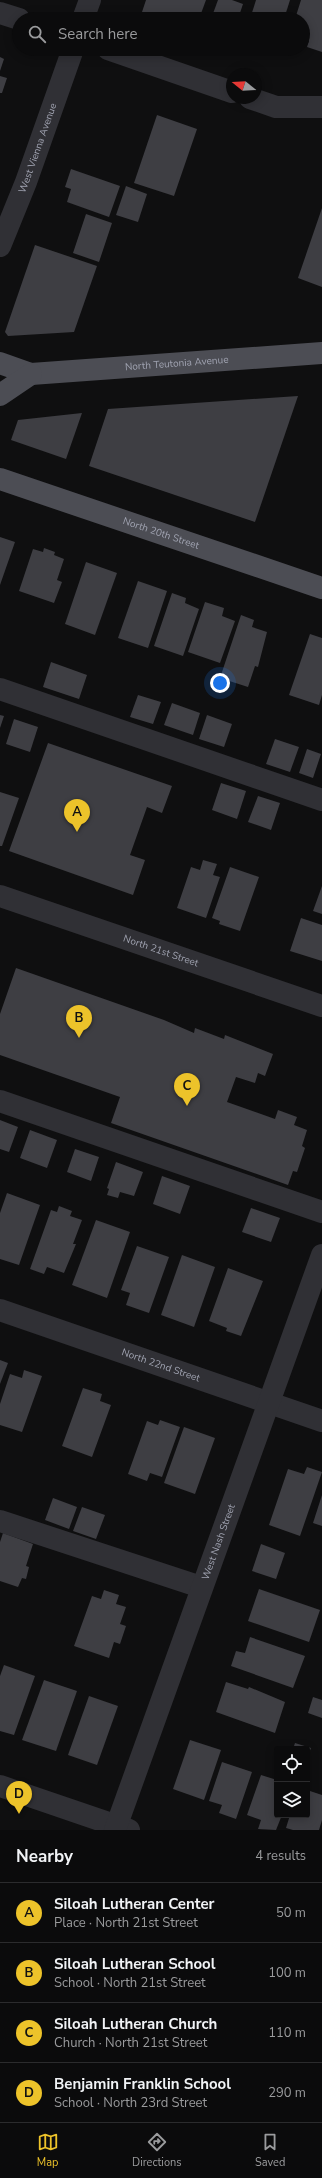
<!DOCTYPE html>
<meta charset="utf-8">
<style>
:root{--surface:#0b0b0c;--page:#141415;--text:#f1f3f6;--muted:#9a9b9d;--line:#2b2b2d;--accent:#edc32a}
body{margin:0;font-family:"Nunito Sans",sans-serif;background:var(--page);color:var(--text)}
.controls{position:absolute;right:12px;bottom:12px;display:grid;overflow:hidden;border-radius:4px;box-shadow:0 2px 10px #0003}
.controls button{width:36px;height:36px;display:grid;place-items:center;padding:0;border:0;border-bottom:1px solid var(--line);background:var(--surface);color:var(--text);font:20px sans-serif}
.compass{position:absolute;left:226px;top:68px;width:36px;height:36px;border-radius:50%;background:var(--surface);box-shadow:0 2px 10px #0003;rotate:288deg}
.you{position:absolute;left:220px;top:683px;width:14px;height:14px;margin:-10px;border:3px solid #fff;border-radius:50%;background:#1a73e8;box-shadow:0 0 0 6px #1a73e833}
.badge{display:grid;place-items:center;width:26px;height:26px;border-radius:50%;background:var(--accent);color:#111;font-size:13px;font-weight:700}
.pin{position:absolute;translate:-50% -33px;filter:drop-shadow(0 1px 2px #0008)}
.pin::after{content:'';position:absolute;top:21px;width:14px;height:12px;background:inherit;clip-path:polygon(0 0,100% 0,50% 100%)}
.list{margin:0;padding:0;list-style:none}
h2{display:flex;justify-content:space-between;align-items:center;height:52px;margin:0;padding:0 16px;font-size:17px}
h2 small{font-size:13px;font-weight:400;color:var(--muted)}
.list li{display:grid;grid-template-columns:26px 1fr auto;gap:12px;align-items:center;box-sizing:border-box;height:60px;padding:0 16px;border-top:1px solid var(--line)}
.list b{display:block;font-size:15px;white-space:nowrap}
.list p{margin:0;font-size:13px;white-space:nowrap;color:var(--muted)}
.list em{font-size:13px;font-style:normal;color:var(--muted)}
.icon{flex:none;width:22px;height:22px;fill:none;stroke:currentColor;stroke-width:2;stroke-linecap:round;stroke-linejoin:round}
.map{position:relative;flex:none;width:322px;height:1830px;overflow:hidden}
.search{position:absolute;background:var(--surface);box-shadow:0 2px 10px #0003;left:12px;right:12px;top:12px;height:44px;display:flex;align-items:center;gap:10px;box-sizing:border-box;padding:0 14px;border-radius:22px;color:var(--muted);font-size:15px}
.sheet{height:292px;background:var(--surface)}
nav{display:flex;justify-content:space-around;align-items:center;box-sizing:border-box;height:56px;border-top:1px solid var(--line);background:var(--surface);font-size:11px;color:var(--muted)}
nav a{display:grid;justify-items:center;gap:2px}
nav .on{color:var(--accent)}
.map>svg:first-child{display:block}
.building{fill:#3e3e43}
.lines{fill:none;stroke-linecap:round;stroke-linejoin:round}
.minor{stroke:#303035;stroke-width:22}
.major{stroke:#4c4d54;stroke-width:22}
.labels{text-anchor:middle;dominant-baseline:central;stroke-width:3;stroke-linejoin:round;paint-order:stroke}
.street-label{font-size:10px;fill:#a0a3b1;stroke:#0a0a0b}
</style>
<div class="map">
<svg width="322" height="1830" viewBox="0 0 322 1830">
<rect width="100%" height="100%" fill="#0f0f10"/>
<g class="building">
<polygon points="146,0 206,0 199,19 161,19 142,12"/>
<polygon points="218,0 232,0 243,4 238,19 211,19"/>
<polygon points="256,0 290,0 284,19 250,19"/>
<polygon points="301,0 322,0 322,52 307,47 309,41 303,39 303,19 295,19"/>
<polygon points="0,57 4,59 0,71"/>
<polygon points="0,76 7,78 2,93 0,93"/>
<polygon points="157,115 197,129 174,196 134,183"/>
<polygon points="71,169 120,186 109,217 67,202 71,189 65,187"/>
<polygon points="126,186 147,194 138,222 116,215"/>
<polygon points="322,208 322,287 298,278"/>
<polygon points="86,214 112,223 99,262 73,253"/>
<polygon points="35,245 97,266 74,332 8,336 5,332"/>
<polygon points="298,396 255,522 89,466 108,409"/>
<polygon points="82,413 66,459 11,440 18,420"/>
<polygon points="0,537 15,542 0,585"/>
<polygon points="44,548 55,552 54,555 64,559 57,580 62,582 54,603 19,591 33,549 43,552"/>
<polygon points="86,562 117,573 95,635 65,624"/>
<polygon points="138,581 167,591 148,648 118,638"/>
<polygon points="172,593 186,598 185,603 199,609 183,656 154,646"/>
<polygon points="205,602 224,608 222,616 235,621 220,663 188,652"/>
<polygon points="241,615 254,620 252,627 267,632 258,667 255,666 248,687 220,678"/>
<polygon points="310,634 322,638 322,695 319,705 289,695"/>
<polygon points="51,662 87,675 79,699 43,687"/>
<polygon points="138,695 161,702 153,724 130,717"/>
<polygon points="172,703 200,713 193,735 164,725"/>
<polygon points="0,715 4,716 0,728"/>
<polygon points="207,715 232,724 224,747 199,739"/>
<polygon points="14,719 38,727 30,752 6,744"/>
<polygon points="275,739 299,747 290,772 266,764"/>
<polygon points="48,743 172,786 162,813 147,807 130,855 145,860 133,895 9,851"/>
<polygon points="307,749 321,754 313,778 299,773"/>
<polygon points="221,783 246,791 237,819 212,810"/>
<polygon points="0,792 19,798 2,846 0,846"/>
<polygon points="258,796 280,803 271,830 248,822"/>
<polygon points="203,860 217,864 213,875 220,877 206,918 177,908 191,867 200,870"/>
<polygon points="230,867 259,877 240,931 219,924 220,921 212,918"/>
<polygon points="322,886 322,914 313,911"/>
<polygon points="301,918 322,925 322,961 290,951"/>
<polygon points="16,968 164,1020 194,1033 195,1028 224,1039 225,1035 273,1054 265,1076 258,1073 255,1083 236,1077 227,1102 275,1119 278,1110 297,1117 294,1125 307,1130 302,1146 305,1148 297,1172 293,1171 288,1185 111,1123 120,1097 0,1055 0,1014"/>
<polygon points="0,1120 18,1127 9,1152 0,1149"/>
<polygon points="30,1130 57,1140 47,1168 20,1158"/>
<polygon points="75,1149 99,1157 91,1181 67,1172"/>
<polygon points="116,1162 143,1172 134,1196 120,1192 118,1198 107,1195 109,1189 107,1188"/>
<polygon points="162,1176 190,1186 180,1214 153,1204"/>
<polygon points="7,1193 40,1205 19,1265 0,1259 0,1213"/>
<polygon points="59,1206 72,1211 70,1216 82,1220 73,1244 76,1244 64,1273 47,1267 44,1274 30,1269 51,1210 57,1212"/>
<polygon points="251,1208 280,1218 271,1242 242,1232"/>
<polygon points="96,1220 130,1232 107,1298 72,1285"/>
<polygon points="137,1246 169,1257 149,1313 126,1305 130,1293 121,1290"/>
<polygon points="182,1255 215,1267 194,1327 161,1315"/>
<polygon points="228,1268 263,1281 241,1336 226,1331 227,1328 209,1321"/>
<polygon points="0,1360 8,1363 0,1384"/>
<polygon points="24,1370 42,1376 22,1432 0,1425 0,1404 10,1374 22,1378"/>
<polygon points="83,1388 102,1394 100,1401 111,1405 92,1457 62,1446"/>
<polygon points="160,1420 180,1427 162,1477 150,1473 147,1481 128,1474 147,1421 158,1425"/>
<polygon points="184,1427 215,1438 195,1494 164,1483"/>
<polygon points="307,1467 322,1472 300,1536 269,1525 288,1469 304,1474"/>
<polygon points="322,1495 322,1526 313,1523"/>
<polygon points="53,1498 77,1507 69,1529 45,1520"/>
<polygon points="82,1507 105,1515 96,1539 73,1531"/>
<polygon points="3,1533 33,1544 26,1566 29,1567 26,1579 22,1578 18,1587 0,1581 0,1542"/>
<polygon points="261,1544 285,1553 276,1579 252,1571"/>
<polygon points="259,1589 320,1610 309,1642 248,1621"/>
<polygon points="104,1590 119,1595 116,1604 126,1607 120,1624 126,1626 120,1644 114,1642 109,1658 74,1646 92,1596 101,1599"/>
<polygon points="250,1637 305,1656 293,1688 231,1666 236,1651 245,1653"/>
<polygon points="4,1665 35,1676 14,1735 0,1731 0,1676"/>
<polygon points="44,1680 77,1691 56,1751 22,1740"/>
<polygon points="226,1682 248,1689 249,1687 285,1702 275,1733 216,1712"/>
<polygon points="89,1696 118,1706 97,1765 68,1755"/>
<polygon points="313,1697 322,1700 322,1718 308,1713"/>
<polygon points="190,1740 221,1750 204,1800 173,1789"/>
<polygon points="295,1743 311,1748 307,1758 307,1749 293,1749"/>
<polygon points="222,1762 252,1772 236,1819 219,1813 222,1805 209,1801"/>
<polygon points="261,1775 277,1780 277,1815 282,1815 276,1830 258,1829 261,1820 247,1815"/>
<polygon points="307,1790 322,1795 322,1820 319,1830 293,1830 286,1828 290,1815 307,1815"/>
</g>
<g class="lines">
<g class="minor">
<polyline points="0,13 19,19"/>
<polyline points="83,19 90,0"/>
<polyline points="108,49 232,92"/>
<polyline points="250,98 276,107 322,107"/>
<path id="s1" d="M0,246L26,182L73,49"/>
<polyline points="0,689 322,800"/>
<path id="s2" d="M0,896L322,1006"/>
<polyline points="0,1101 322,1212"/>
<path id="s3" d="M0,1310L322,1421"/>
<polyline points="0,1521 201,1587"/>
<polyline points="0,1786 129,1830"/>
<path id="s4" d="M115,1830L322,1255"/>
</g>
<g class="major">
<path id="s5" d="M0,363L31,374L322,353"/>
<polyline points="0,395 31,374"/>
<path id="s6" d="M0,479L322,588"/>
</g>
</g>
<g class="labels">
<g class="street-label">
<text stroke="none"><textPath href="#s1" startOffset="105">West Vienna Avenue</textPath></text>
<text stroke="none"><textPath href="#s5" startOffset="179">North Teutonia Avenue</textPath></text>
<text stroke="none"><textPath href="#s6" startOffset="170">North 20th Street</textPath></text>
<text stroke="none"><textPath href="#s2" startOffset="170">North 21st Street</textPath></text>
<text stroke="none"><textPath href="#s3" startOffset="170">North 22nd Street</textPath></text>
<text stroke="none"><textPath href="#s4" startOffset="306">West Nash Street</textPath></text>
</g>
</g>
</svg>
<div class="controls">
<button><svg class="icon" aria-label="locate" viewBox="0 0 24 24"><circle cx="12" cy="12" r="6"/><path d="M12 2v4M12 18v4M2 12h4M18 12h4"/></svg></button>
<button><svg class="icon" aria-label="layers" viewBox="0 0 24 24"><path d="M12 4l9 5-9 5-9-5zM3 14l9 5 9-5"/></svg></button>
</div>
<svg class="compass" viewBox="-18 -18 36 36"><path d="M0-13l5 13h-10z" fill="#e53935"/><path d="M0 13l5-13h-10z" fill="#9a9b9d"/></svg>
<div class="you"></div>
<div class="pin badge" style="left:77px;top:832px">A</div>
<div class="pin badge" style="left:79px;top:1038px">B</div>
<div class="pin badge" style="left:187px;top:1106px">C</div>
<div class="pin badge" style="left:19px;top:1814px">D</div>
<div class="search"><svg class="icon" aria-label="search" viewBox="0 0 24 24"><circle cx="10" cy="10" r="6"/><path d="M15 15l6 6"/></svg>Search here</div>
</div>
<section class="sheet">
<h2>Nearby<small>4 results</small></h2>
<ul class="list">
<li><span class="badge">A</span><div><b>Siloah Lutheran Center</b><p>Place · North 21st Street</p></div><em>50 m</em></li>
<li><span class="badge">B</span><div><b>Siloah Lutheran School</b><p>School · North 21st Street</p></div><em>100 m</em></li>
<li><span class="badge">C</span><div><b>Siloah Lutheran Church</b><p>Church · North 21st Street</p></div><em>110 m</em></li>
<li><span class="badge">D</span><div><b>Benjamin Franklin School</b><p>School · North 23rd Street</p></div><em>290 m</em></li>
</ul>
</section>
<nav>
<a class="on"><svg class="icon" aria-label="map" viewBox="0 0 24 24"><path d="M3 6l6-2 6 2 6-2v14l-6 2-6-2-6 2zM9 4v14M15 6v14"/></svg>Map</a>
<a><svg class="icon" aria-label="directions" viewBox="0 0 24 24"><path d="M12 3l9 9-9 9-9-9zM9 14v-3h6M13 9l2 2-2 2"/></svg>Directions</a>
<a><svg class="icon" aria-label="saved" viewBox="0 0 24 24"><path d="M7 4h10v16l-5-4-5 4z"/></svg>Saved</a>
</nav>
